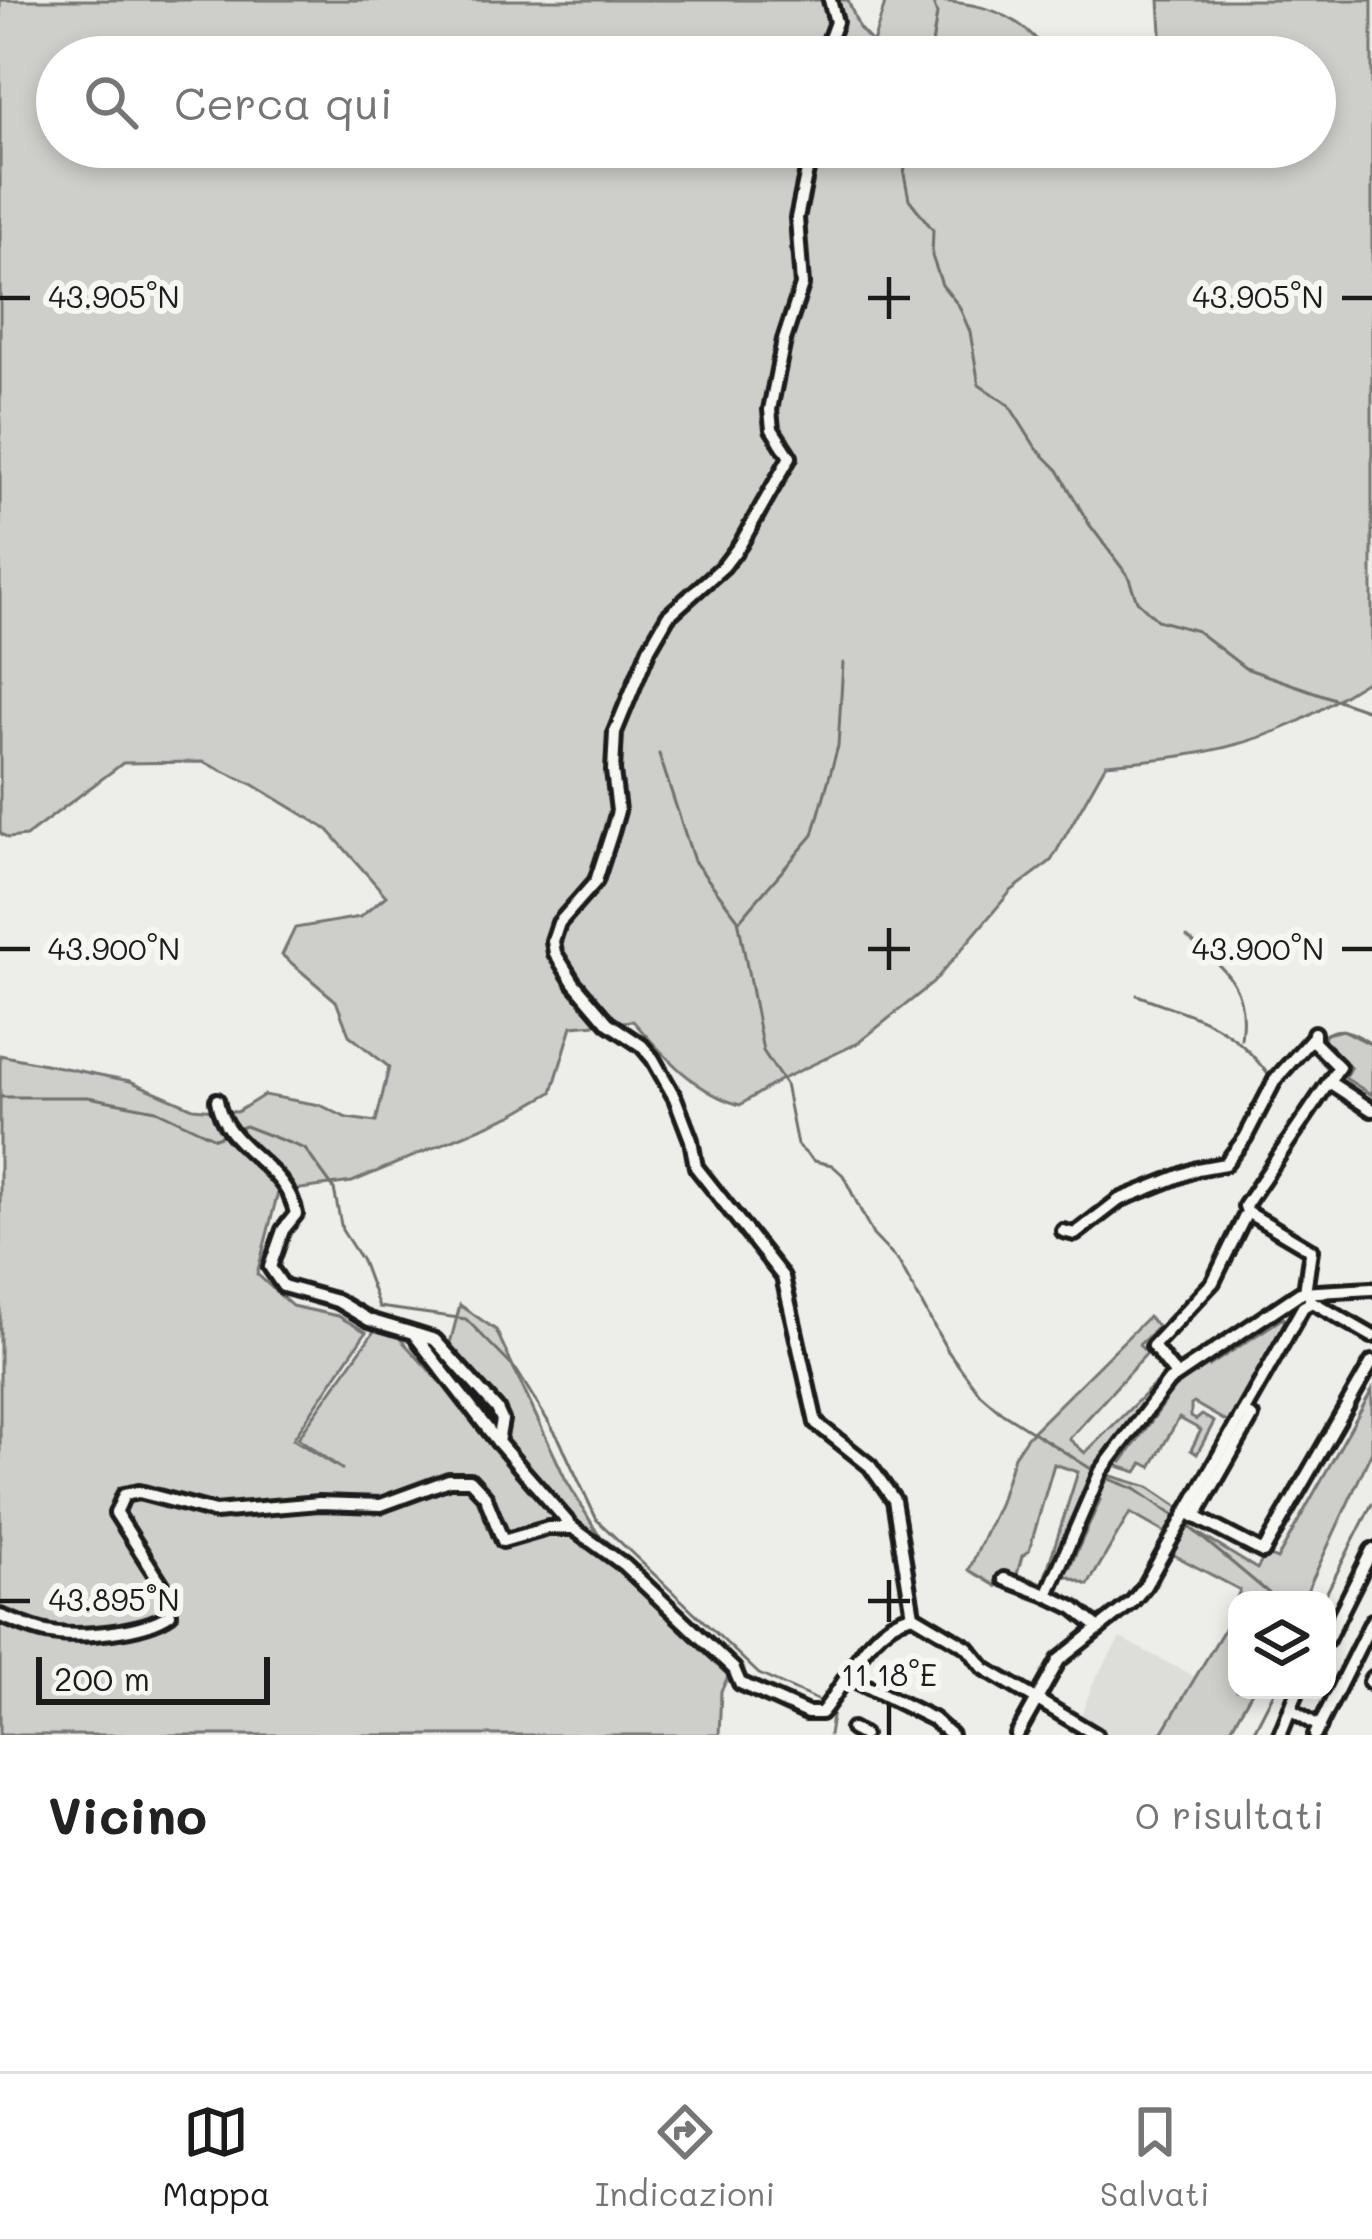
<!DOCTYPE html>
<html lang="it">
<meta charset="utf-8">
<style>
:root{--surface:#fff;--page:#f2f2f2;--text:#222;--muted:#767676;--line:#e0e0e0;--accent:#1c1c1c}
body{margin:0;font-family:Mali,sans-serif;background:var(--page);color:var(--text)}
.controls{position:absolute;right:36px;bottom:36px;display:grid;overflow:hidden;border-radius:24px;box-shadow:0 6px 18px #0003}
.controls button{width:108px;height:108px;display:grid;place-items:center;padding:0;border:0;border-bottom:3px solid var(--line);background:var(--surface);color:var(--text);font:60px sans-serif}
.scale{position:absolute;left:36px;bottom:30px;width:234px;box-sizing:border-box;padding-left:12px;border:6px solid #1c1c1c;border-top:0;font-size:33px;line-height:42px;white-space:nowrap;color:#1c1c1c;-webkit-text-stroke:9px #f6f6f2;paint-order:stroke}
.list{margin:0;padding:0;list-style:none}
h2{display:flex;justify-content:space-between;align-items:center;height:156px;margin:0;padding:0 48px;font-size:51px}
h2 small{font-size:39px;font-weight:400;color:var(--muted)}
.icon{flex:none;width:66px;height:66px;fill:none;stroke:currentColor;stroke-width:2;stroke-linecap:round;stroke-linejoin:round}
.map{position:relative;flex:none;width:1372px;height:1735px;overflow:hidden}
.search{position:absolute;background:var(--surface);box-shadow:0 6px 18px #0003;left:36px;right:36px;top:36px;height:132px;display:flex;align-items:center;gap:30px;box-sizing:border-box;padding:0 42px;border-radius:66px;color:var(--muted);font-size:45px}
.sheet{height:336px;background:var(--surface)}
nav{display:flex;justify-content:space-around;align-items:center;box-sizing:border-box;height:168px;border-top:3px solid var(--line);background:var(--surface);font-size:33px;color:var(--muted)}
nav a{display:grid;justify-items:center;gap:6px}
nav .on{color:var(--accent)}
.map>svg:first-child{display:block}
.built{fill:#ddddda}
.green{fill:#cececb;stroke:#757574;stroke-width:3}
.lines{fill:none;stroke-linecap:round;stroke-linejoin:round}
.stream{stroke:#6f6f6d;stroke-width:3}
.minor-casing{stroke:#1c1c1c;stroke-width:20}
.minor{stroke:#f6f6f2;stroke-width:10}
.ticks{fill:none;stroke:#1c1c1c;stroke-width:4.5}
.ticks-label{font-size:30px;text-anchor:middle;fill:#1c1c1c;stroke:#f6f6f2;stroke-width:12;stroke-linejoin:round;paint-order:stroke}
</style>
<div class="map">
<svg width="1372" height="1735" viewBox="0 0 1372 1735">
<rect width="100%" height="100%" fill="#edede9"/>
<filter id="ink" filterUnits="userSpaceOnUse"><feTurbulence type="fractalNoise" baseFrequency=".00833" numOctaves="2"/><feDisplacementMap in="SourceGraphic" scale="24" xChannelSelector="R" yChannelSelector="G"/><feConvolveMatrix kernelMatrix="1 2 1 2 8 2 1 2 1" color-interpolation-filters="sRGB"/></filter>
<g filter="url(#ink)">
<polygon class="built" points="1120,1638 1195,1677 1161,1735 1102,1735 1079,1721 1093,1683"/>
<g class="green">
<path d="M0,0H848L859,28L873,43L886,0C958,0 1014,0 1050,57H57V147H1315V57H1155L1162,49L1159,0H1372V682H1365C1341,696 1317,714 1291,725C1233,752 1169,759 1106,764L1051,861L1011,891L933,983L858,1043L780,1080L740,1105C695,1093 663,1054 633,1021L572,1026L552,1092L512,1115L352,1182L278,1192L257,1274L292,1306L338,1316L366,1332L293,1439L343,1470L298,1438L372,1334L377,1326L393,1331L440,1382L460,1305L496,1330L565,1478L598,1534L644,1571L687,1621L718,1647L717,1664L731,1671L721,1691L719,1735H0V1055L130,1081L193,1108L237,1112L264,1095L320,1105L347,1118L376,1122L389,1067L349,1035L336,1001L282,955L295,928L360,917L386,896L328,830L254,785L203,762L123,763L26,836L8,838L0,833Z"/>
<polygon points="1343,1030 1372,1045 1372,1095 1345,1078 1351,1068 1322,1044 1326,1034"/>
<polygon points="1148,1317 1158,1327 1139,1345 1147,1353 1069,1439 1085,1453 1166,1373 1093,1469 1045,1590 1019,1581 1021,1576 1043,1583 1078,1472 1054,1464 1029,1551 1022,1556 1016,1578 1001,1575 996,1586 969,1570 1000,1502 1014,1456 1027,1437"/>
<polygon points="1283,1318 1286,1324 1229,1423 1194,1403 1191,1405 1191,1417 1196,1420 1202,1415 1214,1422 1197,1454 1191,1450 1201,1430 1179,1418 1151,1467 1143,1463 1137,1472 1114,1465 1118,1460 1122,1462 1165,1402 1162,1398 1206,1363 1209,1366"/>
<polygon points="1372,1390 1372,1451 1303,1600 1237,1600 1237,1690 1253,1690 1227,1735 1161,1735 1223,1631 1240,1590 1170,1553 1185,1525 1257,1569 1266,1554 1277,1559"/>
<polygon points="1105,1474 1149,1487 1180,1508 1167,1534 1130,1513 1088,1585 1063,1574 1070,1567 1100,1500 1094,1497"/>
</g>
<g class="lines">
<g class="stream">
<polyline points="930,57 937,14 932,0"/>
<polyline points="908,147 904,174 909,199 933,230 932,256 942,285 959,306 970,332 979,385 1009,405 1036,448 1058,470 1089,524 1128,576 1137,601 1157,620 1197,631 1245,668 1372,712"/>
<polyline points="659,754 694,861 738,919 763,1051 785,1084 797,1145 814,1161 832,1165 843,1175 873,1235 899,1262 947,1350 980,1394 1001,1412 1096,1472"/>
<polyline points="740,920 813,835 838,746 843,663"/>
<path d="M1187,937C1225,970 1249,985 1241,1039"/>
<path d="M1137,995C1201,1019 1231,1022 1272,1080"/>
<path d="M1321,1039C1337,1022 1356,1033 1372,1045"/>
<polyline points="1291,1069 1314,1046"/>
<polyline points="0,1097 88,1097 156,1110 215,1138 227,1133"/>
<polyline points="237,1129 245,1126 305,1149 334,1189 342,1230 362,1261 379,1307 466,1319 517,1371 559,1439 597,1520 759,1674 817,1700"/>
<polyline points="1104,1477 1135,1489 1179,1519"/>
<polyline points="1187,1525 1277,1600"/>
<polyline points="1323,1600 1372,1504"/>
<polyline points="829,1735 833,1711"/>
<polyline points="1252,1735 1275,1690"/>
</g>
<g class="minor-casing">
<g id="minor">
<polyline points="823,57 836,22 830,0"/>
<polyline points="812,147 797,218 802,285 784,340 770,410 772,429 790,457 740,545 724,566 668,616 649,649 615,732 613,771 618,811 612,832 596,881 559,923 553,941 555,953 574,983 608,1023 642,1046 653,1059 675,1098 691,1140 696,1167 783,1277 816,1423 870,1466 894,1500 913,1615"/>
<polyline points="1329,1082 1372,1110"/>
<path d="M217,1100C224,1150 287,1163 296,1214L283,1230L270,1267L283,1286L337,1301L369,1320L413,1333L498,1442L573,1528L624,1565L734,1669L740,1683L807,1713H821C850,1680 866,1625 913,1615"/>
<polyline points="1247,1212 1311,1250 1305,1292"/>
<polyline points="1063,1231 1075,1234 1119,1200 1197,1169 1225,1164 1245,1138 1275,1080 1313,1037"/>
<polyline points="1311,1301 1372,1336"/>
<polyline points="416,1334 435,1340 497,1409 502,1420 498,1442"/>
<polyline points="1176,1375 1153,1346 1213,1282 1247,1212 1245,1206 1339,1067 1314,1042 1314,1033"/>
<polyline points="1186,1512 1263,1552 1372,1362"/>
<polyline points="1195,1517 1252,1417 1243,1413"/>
<polyline points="1004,1579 1047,1595"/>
<polyline points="913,1615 967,1647 984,1668 1096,1735"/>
<path d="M0,1616C15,1621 31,1629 46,1632C77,1639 145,1632 170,1614L166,1591L116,1513L124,1495L139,1492L215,1512L319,1503L381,1505L449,1480H470L485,1496L503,1541L548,1528H573"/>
<polyline points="1099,1628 1074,1608 1047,1595 1101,1471 1169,1381 1300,1293 1372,1289"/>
<polyline points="1327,1640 1372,1550"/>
<polyline points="848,1677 933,1719 951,1735"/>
<polyline points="1370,1682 1372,1678"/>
<polyline points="1290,1709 1320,1727"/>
<polyline points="852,1729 863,1735"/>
<polyline points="1017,1735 1059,1660 1132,1602 1145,1586 1303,1307 1310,1303 1310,1295"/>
<polyline points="1280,1735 1298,1690"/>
<polyline points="1315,1735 1372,1621"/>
</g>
</g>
<use href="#minor" class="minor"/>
</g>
</g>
<path class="ticks" d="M889,277V319M0,298H30M868,298H910M1342,298H1372M889,928V970M0,949H30M868,949H910M1342,949H1372M889,1580V1622M0,1601H30M868,1601H910M889,1705V1735"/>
<g class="ticks-label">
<text x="114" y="308">43.905°N</text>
<text x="1258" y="308">43.905°N</text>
<text x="114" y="960">43.900°N</text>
<text x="1258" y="960">43.900°N</text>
<text x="114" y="1611">43.895°N</text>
<text x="889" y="1686">11.18°E</text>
</g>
</svg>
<div class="controls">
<button><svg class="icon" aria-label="layers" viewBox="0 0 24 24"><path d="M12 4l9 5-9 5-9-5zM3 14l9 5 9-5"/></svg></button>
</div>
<div class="scale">200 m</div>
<div class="search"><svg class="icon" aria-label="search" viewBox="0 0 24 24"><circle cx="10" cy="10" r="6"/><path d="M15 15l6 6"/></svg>Cerca qui</div>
</div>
<section class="sheet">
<h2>Vicino<small>0 risultati</small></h2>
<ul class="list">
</ul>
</section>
<nav>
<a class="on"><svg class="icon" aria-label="map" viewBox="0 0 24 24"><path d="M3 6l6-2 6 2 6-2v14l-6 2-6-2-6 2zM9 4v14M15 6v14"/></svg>Mappa</a>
<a><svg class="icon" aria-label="directions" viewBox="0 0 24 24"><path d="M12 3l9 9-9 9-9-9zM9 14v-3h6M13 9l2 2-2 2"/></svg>Indicazioni</a>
<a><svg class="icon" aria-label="saved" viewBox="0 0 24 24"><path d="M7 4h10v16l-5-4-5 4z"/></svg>Salvati</a>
</nav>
